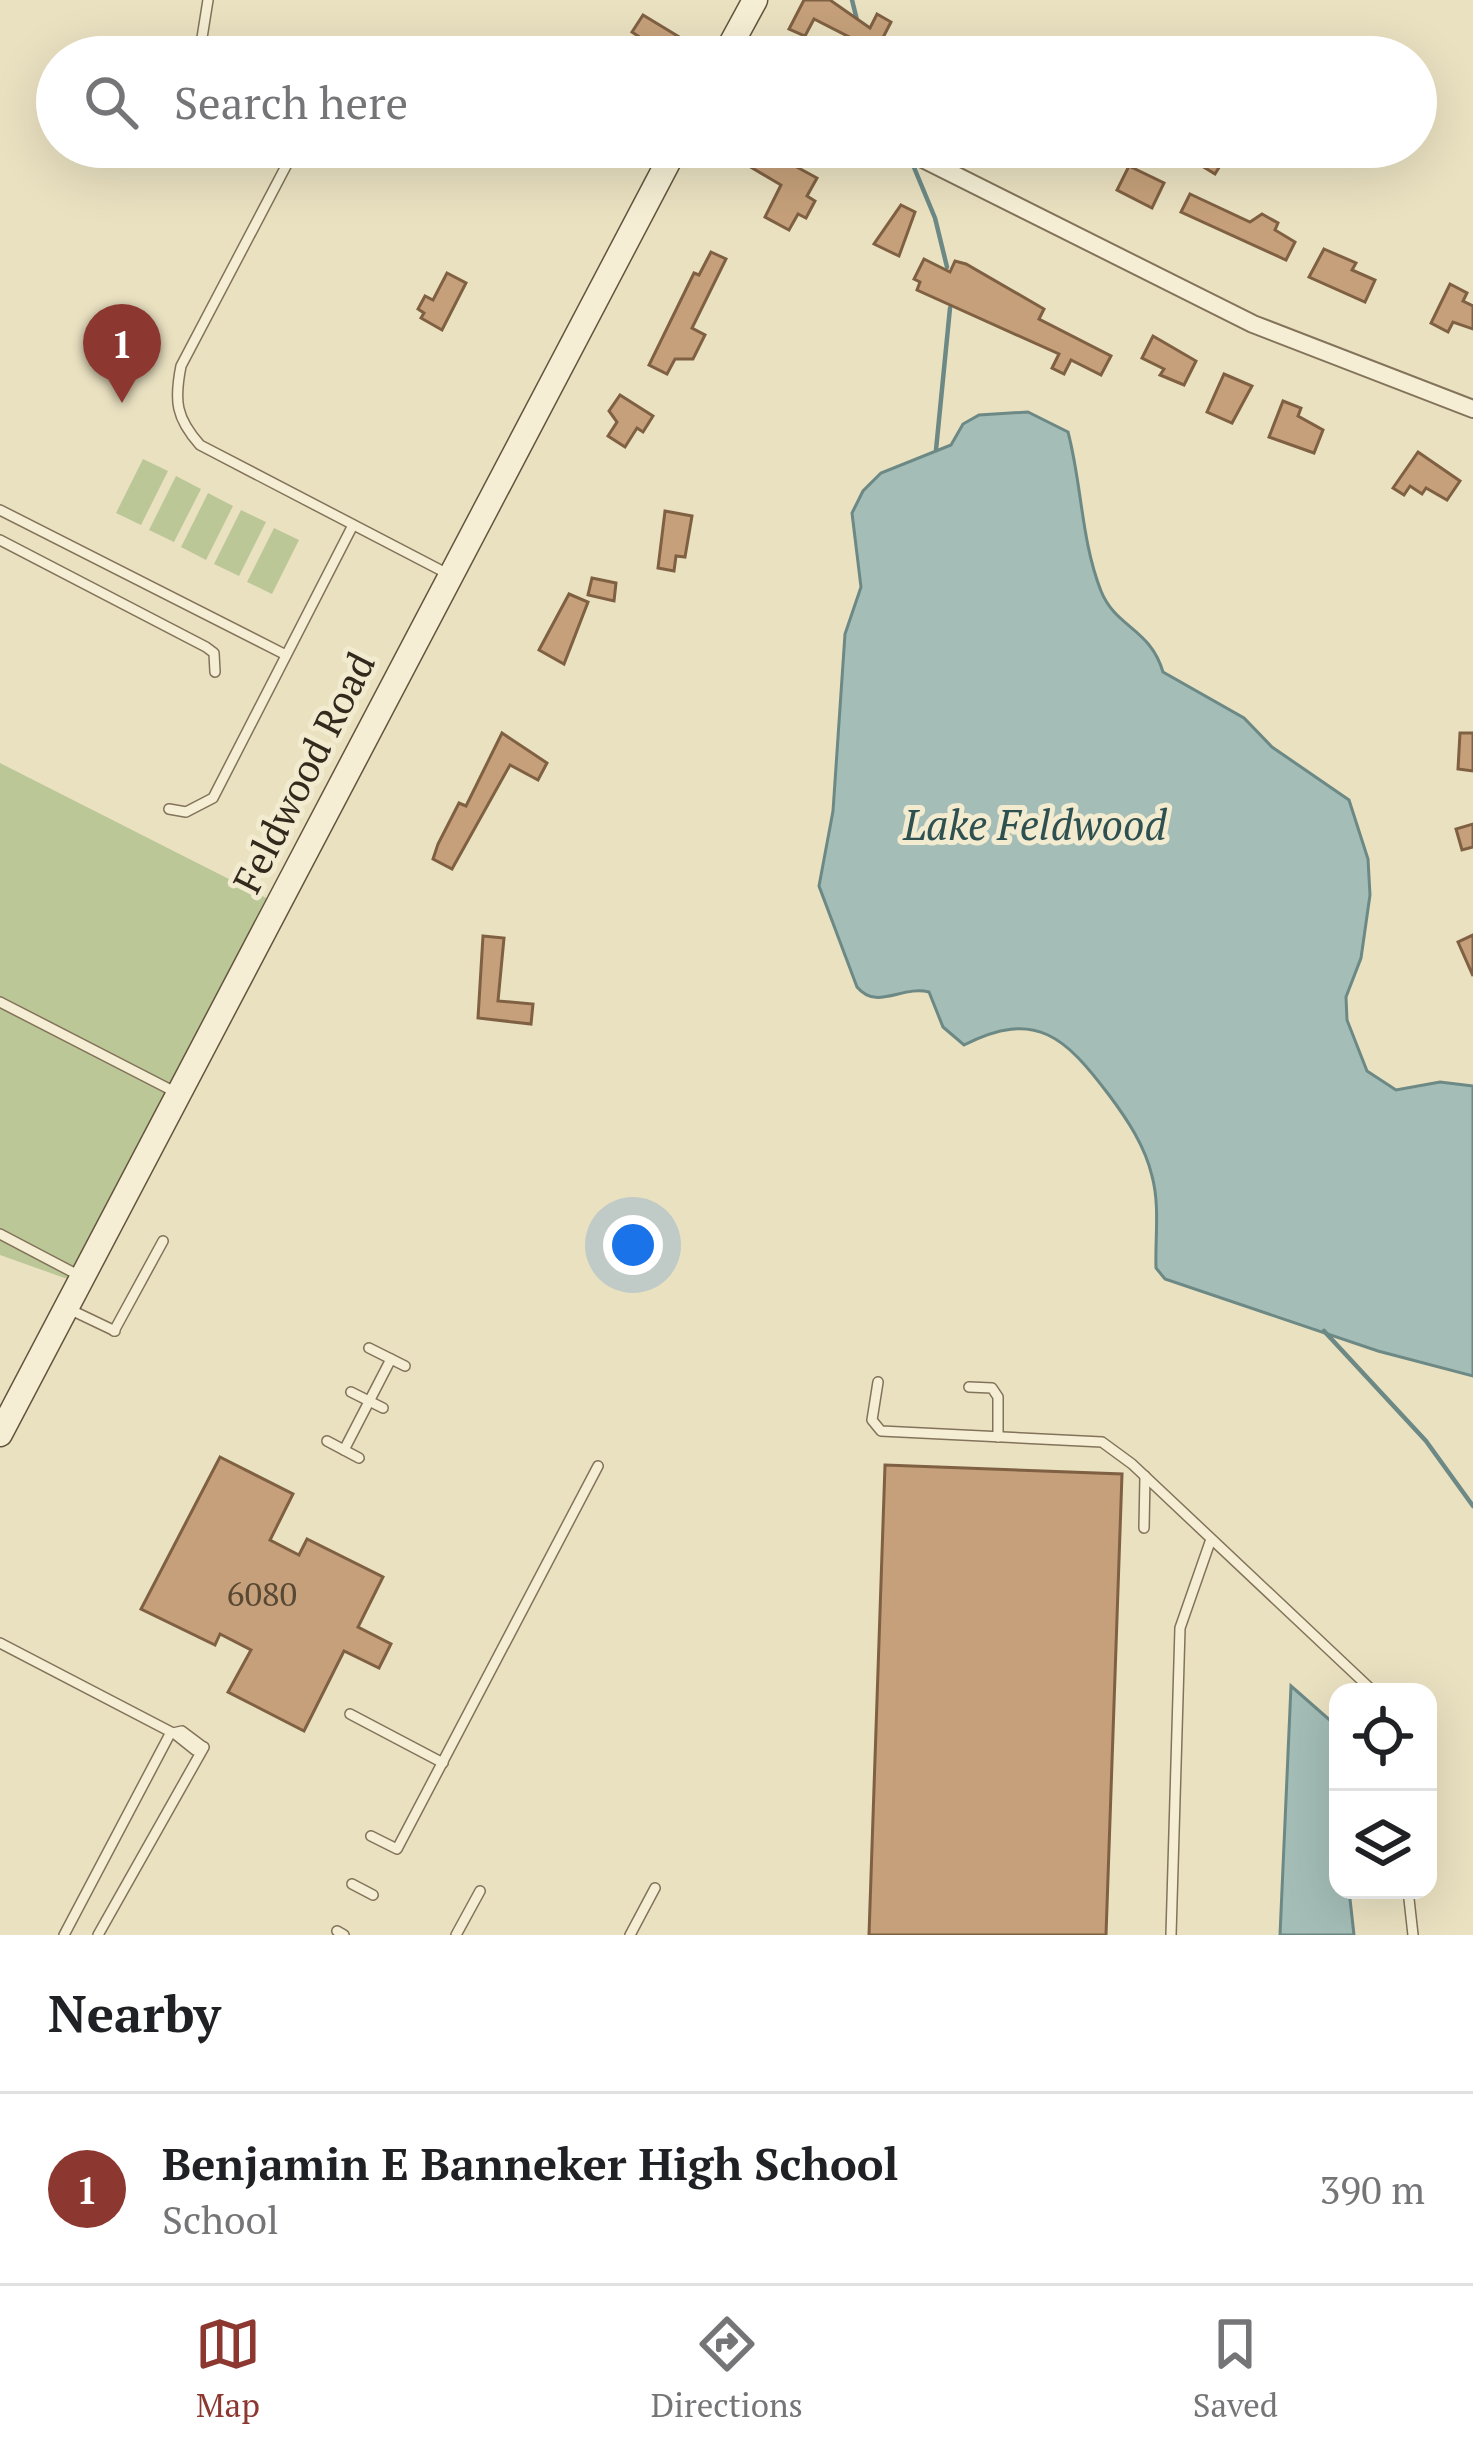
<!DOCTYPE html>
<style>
:root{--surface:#fff;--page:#f2f2f2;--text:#202124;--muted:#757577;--line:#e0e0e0;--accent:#8c372f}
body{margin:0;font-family:"PT Serif",serif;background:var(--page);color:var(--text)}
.controls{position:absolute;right:36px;bottom:36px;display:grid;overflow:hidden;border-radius:24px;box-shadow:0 12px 48px #0002}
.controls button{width:108px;height:108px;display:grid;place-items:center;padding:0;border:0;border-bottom:3px solid var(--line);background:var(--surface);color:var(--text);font:60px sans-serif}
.you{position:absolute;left:633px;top:1245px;width:42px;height:42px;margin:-30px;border:9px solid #fff;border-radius:50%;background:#1a73e8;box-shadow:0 0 0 18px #1a73e833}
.badge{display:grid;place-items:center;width:78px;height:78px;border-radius:50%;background:var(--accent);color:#fff;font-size:39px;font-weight:700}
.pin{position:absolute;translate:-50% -99px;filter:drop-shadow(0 3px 6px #0008)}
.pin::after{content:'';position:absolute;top:63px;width:42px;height:36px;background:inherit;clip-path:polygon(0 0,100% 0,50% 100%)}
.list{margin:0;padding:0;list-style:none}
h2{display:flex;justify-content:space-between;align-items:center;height:156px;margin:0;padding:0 48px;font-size:51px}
h2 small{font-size:39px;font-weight:400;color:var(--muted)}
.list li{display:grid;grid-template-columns:78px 1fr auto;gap:36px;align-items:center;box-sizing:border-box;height:192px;padding:0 48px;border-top:3px solid var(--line)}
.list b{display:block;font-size:45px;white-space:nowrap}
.list p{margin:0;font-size:39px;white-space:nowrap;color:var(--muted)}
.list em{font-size:39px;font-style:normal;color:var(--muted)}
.icon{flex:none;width:66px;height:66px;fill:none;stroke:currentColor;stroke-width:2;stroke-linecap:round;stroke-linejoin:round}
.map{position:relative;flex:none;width:1473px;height:1935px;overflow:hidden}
.search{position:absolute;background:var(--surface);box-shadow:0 12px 48px #0002;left:36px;right:36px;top:36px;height:132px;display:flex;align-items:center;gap:30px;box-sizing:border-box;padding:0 42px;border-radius:66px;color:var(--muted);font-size:45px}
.sheet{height:348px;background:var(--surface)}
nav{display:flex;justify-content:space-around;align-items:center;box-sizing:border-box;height:168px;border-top:3px solid var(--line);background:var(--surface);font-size:33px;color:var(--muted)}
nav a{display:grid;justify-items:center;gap:6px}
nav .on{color:var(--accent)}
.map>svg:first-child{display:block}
.green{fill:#bcc797}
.water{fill:#a4bdb7;stroke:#6c8985;stroke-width:3}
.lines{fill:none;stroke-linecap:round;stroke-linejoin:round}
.stream{stroke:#6c8985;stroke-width:4.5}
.building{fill:#c5a07a;stroke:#7f6042;stroke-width:3}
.lane-casing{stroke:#82735a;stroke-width:12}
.street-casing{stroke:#82735a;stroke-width:20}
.secondary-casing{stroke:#63543e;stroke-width:27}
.lane{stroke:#f5eed4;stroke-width:9}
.street{stroke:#f5eed4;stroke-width:16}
.secondary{stroke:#f5eed4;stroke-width:24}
.labels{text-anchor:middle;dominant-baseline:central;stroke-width:10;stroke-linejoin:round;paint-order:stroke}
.number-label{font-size:33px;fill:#584834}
.street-label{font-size:39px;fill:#332a1d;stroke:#f2ebd0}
.water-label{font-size:42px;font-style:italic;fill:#2e5051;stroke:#f2ebd0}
</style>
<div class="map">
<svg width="1473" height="1935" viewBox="0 0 1473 1935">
<rect width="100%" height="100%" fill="#eae1c1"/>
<g class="green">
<polygon points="143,459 168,471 141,525 116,513"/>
<polygon points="176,476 201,489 174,542 149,530"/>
<polygon points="208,493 233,506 206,560 181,547"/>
<polygon points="241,510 266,522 239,576 214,564"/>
<polygon points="274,528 299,540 272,594 247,582"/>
<polygon points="0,763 276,903 73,1281 0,1255"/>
</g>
<g class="water">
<path d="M1028,412L1068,432C1082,485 1081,540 1101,591C1116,628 1150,628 1163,672L1244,718L1272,747L1349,800L1368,859L1370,895L1361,958L1346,997L1347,1020L1367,1071L1396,1090L1440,1082L1473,1086V1376L1378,1351L1165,1279L1156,1268C1155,1238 1160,1205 1152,1176C1145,1146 1127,1119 1109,1095C1066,1038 1036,1008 964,1045L943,1027L929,992C902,985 877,1011 857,987L819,886L833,811L845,634L861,587L852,513L863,491L881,473L951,445L963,424L979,415Z"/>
<polygon points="1291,1686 1332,1722 1338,1890 1349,1890 1354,1935 1280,1935"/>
</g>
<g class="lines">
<g class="stream">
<polyline points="852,0 858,24"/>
<polyline points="913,165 935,218 947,267"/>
<polyline points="936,450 950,308"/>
<polyline points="1324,1331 1426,1441 1473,1506"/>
</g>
</g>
<g class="building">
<polygon points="804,0 830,0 870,28 877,14 891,22 873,57 847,57 855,40 814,19 805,36 789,29"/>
<polygon points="643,15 681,38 672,57 653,57 638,47 644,40 632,32"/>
<polygon points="717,147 760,147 817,178 807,196 815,201 806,218 798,214 789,230 765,217 781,185"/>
<polygon points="1207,147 1226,156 1215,174 1197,163"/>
<polygon points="1129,166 1164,183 1152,208 1117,190"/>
<polygon points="1190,194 1250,222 1262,214 1278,223 1275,230 1295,242 1286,260 1181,212"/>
<polygon points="901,205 915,212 899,256 874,244"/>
<polygon points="1324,249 1356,263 1352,270 1375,280 1365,302 1309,277"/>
<polygon points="711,252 726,259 692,328 705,335 693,359 675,359 667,374 649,365 694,273 699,275"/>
<polygon points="924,259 950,272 955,261 966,264 1044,309 1039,319 1111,356 1101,375 1071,360 1064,374 1052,368 1059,354 917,290 920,282 914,279"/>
<polygon points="447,273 466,283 442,330 421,318 424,313 418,309 425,296 433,300"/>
<polygon points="1450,284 1467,293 1463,301 1473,306 1473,329 1453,322 1448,332 1431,323"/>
<polygon points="1153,336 1196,361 1184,385 1160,375 1164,369 1142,358"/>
<polygon points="1224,374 1252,386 1232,423 1207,412"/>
<polygon points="620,395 653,416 643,432 637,428 625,447 608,436 617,422 609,411"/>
<polygon points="1283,401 1301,408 1298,416 1323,430 1314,453 1269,437"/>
<polygon points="1418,452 1460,481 1447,500 1426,488 1422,494 1410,486 1404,495 1393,488"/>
<polygon points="665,511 692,516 685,557 676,556 674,571 658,568"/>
<polygon points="592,578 616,583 614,601 588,595"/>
<polygon points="569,594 588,602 564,664 539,650"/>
<polygon points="502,733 547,763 538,780 510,765 452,869 433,859 438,844 459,803 466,806"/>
<polygon points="1460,733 1473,733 1473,771 1458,769"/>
<polygon points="1473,824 1473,847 1462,850 1456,829"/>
<polygon points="1473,935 1473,976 1458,942"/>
<polygon points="483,936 504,938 498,1001 533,1004 531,1024 478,1018"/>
<polygon points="220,1457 293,1494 270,1540 299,1555 307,1539 383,1577 358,1627 391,1644 379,1668 344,1651 304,1731 228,1692 251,1650 220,1634 215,1645 141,1609"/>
<polygon points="885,1465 1122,1474 1106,1935 869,1935"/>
</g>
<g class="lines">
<g class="lane-casing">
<g id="lane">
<polyline points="208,0 201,44 211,57"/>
<path d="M296,147L181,366C174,401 176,418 200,445L448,574"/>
<polyline points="0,510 286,655"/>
<polyline points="0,540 206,647 214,653 215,672"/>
<polyline points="169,809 186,812 213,798 353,525"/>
<polyline points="0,1002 177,1093"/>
<polyline points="0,1234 80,1276"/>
<polyline points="71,1310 115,1331"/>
<polyline points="114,1331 163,1241"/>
<polyline points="369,1348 405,1366"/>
<polyline points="878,1382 872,1420 881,1431 1102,1442 1132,1464 1374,1692"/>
<polyline points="969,1387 992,1388 998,1397 998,1437"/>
<polyline points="351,1392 383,1408"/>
<polyline points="327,1441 359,1458"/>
<polyline points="344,1450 391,1359"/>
<polyline points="1144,1528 1145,1476"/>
<polyline points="0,1643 171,1732 64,1935"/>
<polyline points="350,1714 443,1763"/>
<polyline points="173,1733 182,1731 202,1746"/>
<polyline points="371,1836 397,1849 598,1466"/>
<polyline points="352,1884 373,1895"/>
<polyline points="1408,1890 1413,1935"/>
<polyline points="337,1931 344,1935"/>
<polyline points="98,1935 204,1747 195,1750 175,1734"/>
<polyline points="456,1935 480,1891"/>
<polyline points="630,1935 655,1888"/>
<polyline points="1171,1935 1180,1628 1210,1542"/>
</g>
</g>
<g class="street-casing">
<polyline id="street" points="899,147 1253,324 1473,409"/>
</g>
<g class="secondary-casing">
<g id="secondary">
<polyline points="724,57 755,0"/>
<polyline points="0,1434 676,147"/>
</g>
</g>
<use href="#lane" class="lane"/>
<use href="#street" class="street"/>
<use href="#secondary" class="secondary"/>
</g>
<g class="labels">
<g class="number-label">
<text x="262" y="1593">6080</text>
</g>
<g class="street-label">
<text transform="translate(303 772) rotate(-63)">Feldwood Road</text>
</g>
<g class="water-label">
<text x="1035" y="824">Lake Feldwood</text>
</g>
</g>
</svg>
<div class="controls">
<button><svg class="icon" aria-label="locate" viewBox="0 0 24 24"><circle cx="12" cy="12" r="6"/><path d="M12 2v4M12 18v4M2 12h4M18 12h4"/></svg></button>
<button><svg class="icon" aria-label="layers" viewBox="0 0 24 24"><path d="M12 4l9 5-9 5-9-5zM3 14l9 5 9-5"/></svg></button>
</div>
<div class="you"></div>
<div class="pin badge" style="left:122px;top:403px">1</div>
<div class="search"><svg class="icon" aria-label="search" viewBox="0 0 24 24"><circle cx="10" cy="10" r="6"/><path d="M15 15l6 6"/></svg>Search here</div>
</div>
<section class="sheet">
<h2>Nearby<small></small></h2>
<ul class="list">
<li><span class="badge">1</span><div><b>Benjamin E Banneker High School</b><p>School</p></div><em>390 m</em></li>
</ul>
</section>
<nav>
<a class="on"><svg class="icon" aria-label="map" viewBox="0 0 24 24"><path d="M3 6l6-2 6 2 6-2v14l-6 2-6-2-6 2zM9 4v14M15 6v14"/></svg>Map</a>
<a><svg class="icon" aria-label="directions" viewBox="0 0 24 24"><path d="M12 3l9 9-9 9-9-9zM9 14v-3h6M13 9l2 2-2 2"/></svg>Directions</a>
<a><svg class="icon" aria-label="saved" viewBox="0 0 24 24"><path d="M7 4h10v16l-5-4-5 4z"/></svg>Saved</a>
</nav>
